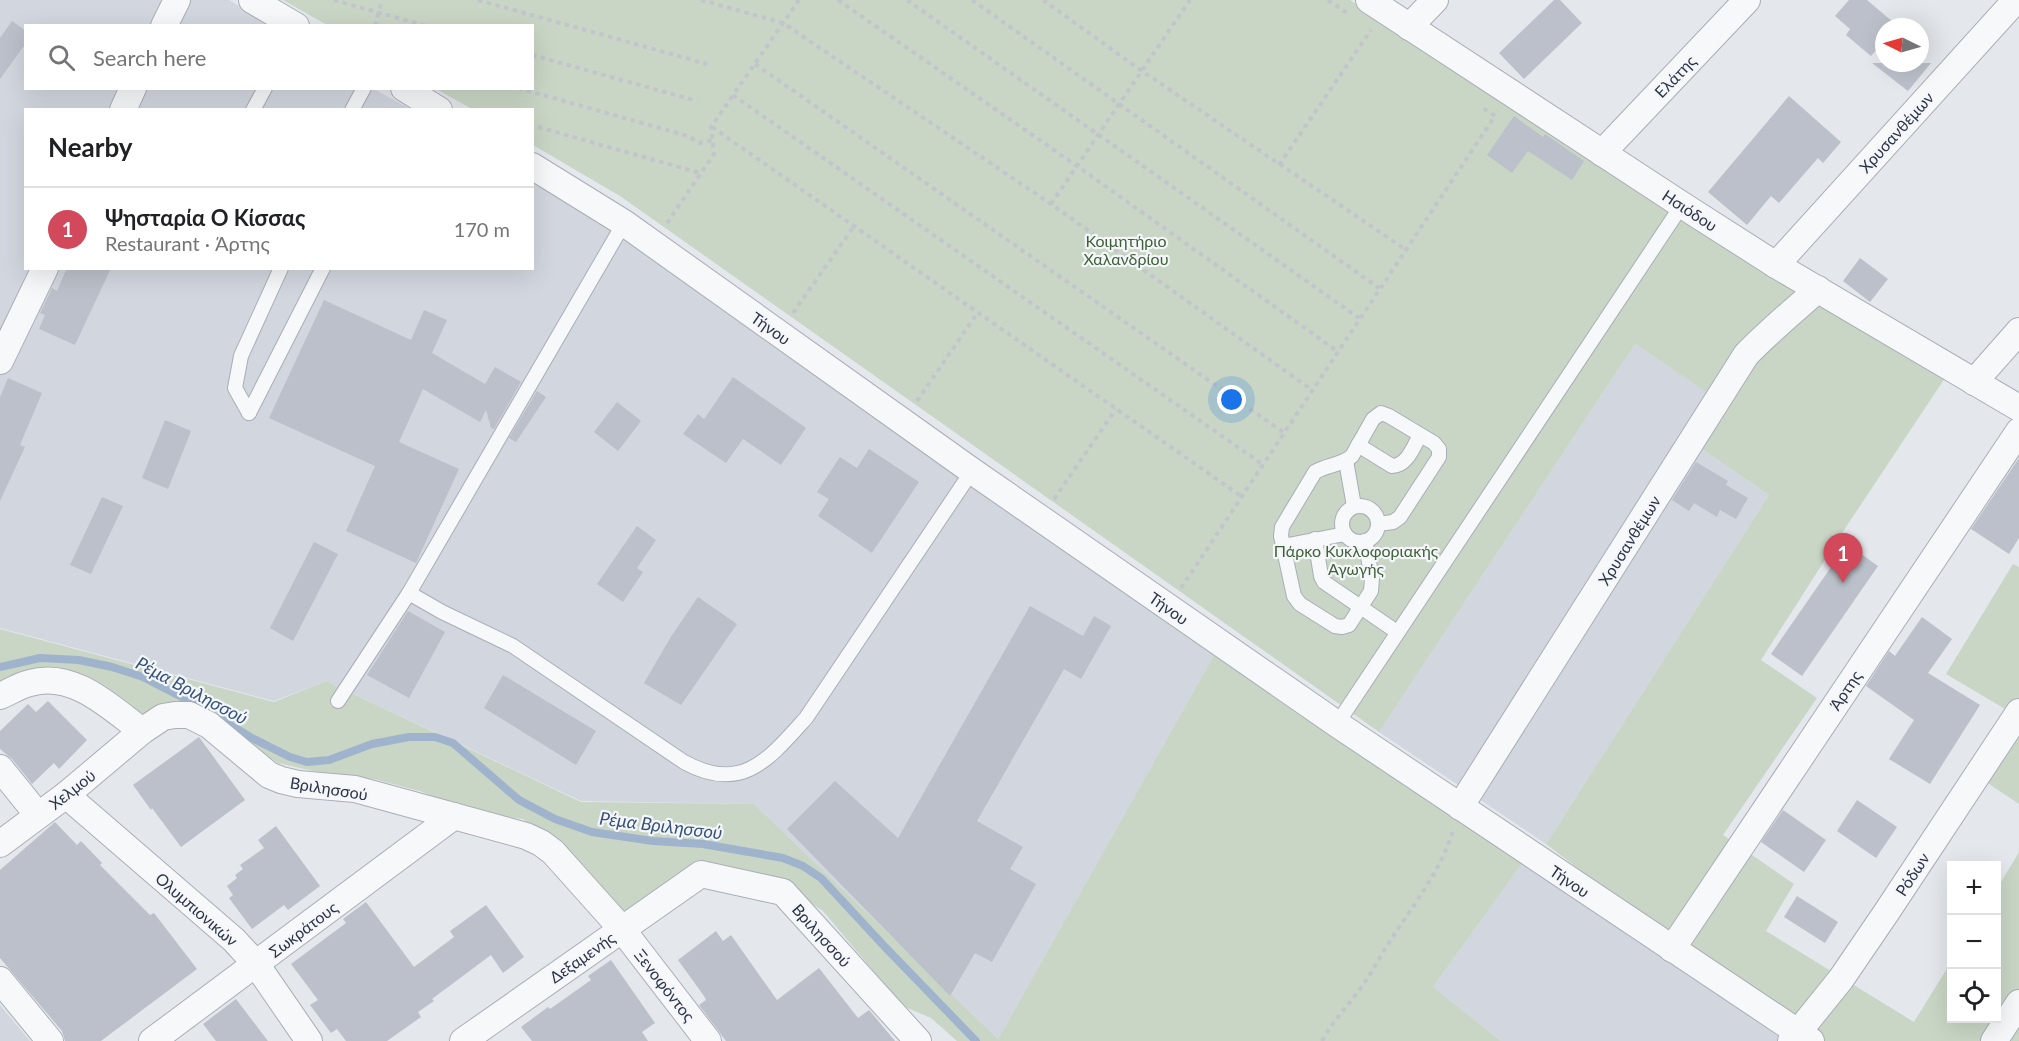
<!DOCTYPE html>
<meta charset="utf-8">
<style>
:root{--surface:#fff;--page:#f6f6f6;--text:#202124;--muted:#757577;--line:#e0e0e0;--accent:#d1495b}
body{margin:0;font-family:Lato,sans-serif;background:var(--page);color:var(--text)}
.controls{position:absolute;right:18px;bottom:18px;display:grid;overflow:hidden;border-radius:0px;box-shadow:0 6px 24px #0002}
.controls button{width:54px;height:54px;display:grid;place-items:center;padding:0;border:0;border-bottom:2px solid var(--line);background:var(--surface);color:var(--text);font:30px sans-serif}
.compass{position:absolute;left:1875px;top:18px;width:54px;height:54px;border-radius:50%;background:var(--surface);box-shadow:0 6px 24px #0002;rotate:275deg}
.you{position:absolute;left:1232px;top:400px;width:21px;height:21px;margin:-15px;border:4px solid #fff;border-radius:50%;background:#1a73e8;box-shadow:0 0 0 9px #1a73e833}
.badge{display:grid;place-items:center;width:39px;height:39px;border-radius:50%;background:var(--accent);color:#fff;font-size:20px;font-weight:700}
.pin{position:absolute;translate:-50% -50px;filter:drop-shadow(0 2px 3px #0008)}
.pin::after{content:'';position:absolute;top:32px;width:21px;height:18px;background:inherit;clip-path:polygon(0 0,100% 0,50% 100%)}
.list{margin:0;padding:0;list-style:none}
h2{display:flex;justify-content:space-between;align-items:center;height:78px;margin:0;padding:0 24px;font-size:26px}
h2 small{font-size:20px;font-weight:400;color:var(--muted)}
.list li{display:grid;grid-template-columns:39px 1fr auto;gap:18px;align-items:center;box-sizing:border-box;height:84px;padding:0 24px;border-top:2px solid var(--line)}
.list b{display:block;font-size:22px;white-space:nowrap}
.list p{margin:0;font-size:20px;white-space:nowrap;color:var(--muted)}
.list em{font-size:20px;font-style:normal;color:var(--muted)}
.icon{flex:none;width:33px;height:33px;fill:none;stroke:currentColor;stroke-width:2;stroke-linecap:round;stroke-linejoin:round}
.map{position:relative;flex:none;width:2019px;height:1041px;overflow:hidden}
.search{position:absolute;background:var(--surface);box-shadow:0 6px 24px #0002;left:24px;top:24px;width:510px;height:66px;display:flex;align-items:center;gap:15px;box-sizing:border-box;padding:0 21px;border-radius:0px;color:var(--muted);font-size:22px}
.panel{position:absolute;background:var(--surface);box-shadow:0 6px 24px #0002;left:24px;top:108px;width:510px;height:162px;border-radius:0px}
.map>svg:first-child{display:block}
.built{fill:#d2d6de}
.green{fill:#c9d6c5}
.lines{fill:none;stroke-linecap:round;stroke-linejoin:round}
.stream{stroke:#9fb4cc;stroke-width:8}
.building{fill:#bbc0ca}
.lane-casing{stroke:#a9aeb7;stroke-width:16}
.street-casing{stroke:#a9aeb7;stroke-width:28}
.path{stroke:#c2c5cb;stroke-width:4;stroke-dasharray:4.5 4.5;stroke-linecap:butt}
.lane{stroke:#f7f8fa;stroke-width:14}
.street{stroke:#f7f8fa;stroke-width:26}
.labels{text-anchor:middle;dominant-baseline:central;stroke-width:4.5;stroke-linejoin:round;paint-order:stroke}
.street-label{font-size:16px;fill:#2b3445;stroke:#f4f6f9}
.park-label{font-size:16px;fill:#3f6138;stroke:#f4f6f9}
.water-label{font-size:18px;font-style:italic;fill:#34527a;stroke:#f4f6f9}
</style>
<div class="map">
<svg width="2019" height="1041" viewBox="0 0 2019 1041">
<rect width="100%" height="100%" fill="#e4e7ec"/>
<g class="built">
<polygon points="0,0 229,0 271,25 26,26 26,88 374,89 410,109 26,110 26,268 532,268 533,181 622,233 1218,648 998,1039 754,804 581,801 326,681 274,701 0,628"/>
<polygon points="1635,344 1727,405 1699,447 1769,495 1546,844 1379,732"/>
<polygon points="1523,862 1796,1041 1501,1041 1433,987"/>
<polygon points="0,1005 30,1041 0,1041"/>
</g>
<g class="green">
<polygon points="283,0 1350,0 1515,111 1676,213 1947,375 1844,530 1761,660 1817,698 1723,835 1794,884 1766,931 1914,1022 1951,962 1952,1018 1996,1018 1997,889 2019,852 2019,1041 1825,1041 1663,933 1546,844 1769,495 1699,447 1726,405 1635,344 1379,732 620,196 533,145 532,110 472,109 436,89 532,88 532,26 327,25"/>
<polygon points="2013,564 2019,567 2019,804 1980,778 2017,716 1946,674"/>
<polygon points="0,629 274,702 326,681 581,802 754,804 998,1039 1218,648 1340,742 1523,862 1433,987 1501,1041 957,1041 931,1018 903,1006 823,911 776,880 701,872 625,917 567,852 523,819 457,811 423,792 374,779 331,775 278,763 211,720 179,705 163,703 150,722 98,688 0,689"/>
</g>
<g class="lines">
<g class="stream">
<polyline points="0,667 40,658 79,660 112,667 143,677 201,707"/>
<polyline points="219,718 250,737 290,757 307,762 329,760 372,744 409,737 435,737 453,743 519,800 555,819 592,832 653,841 703,844 783,858 803,866 821,878 885,947 976,1041"/>
</g>
</g>
<g class="building">
<polygon points="1554,0 1560,0 1582,23 1524,79 1499,53"/>
<polygon points="1849,0 1867,0 1893,22 1893,27 1884,27 1884,41 1871,56 1846,35 1850,29 1835,16"/>
<polygon points="12,21 26,31 26,43 0,79 0,38"/>
<polygon points="1872,63 1931,63 1908,91"/>
<polygon points="1789,96 1841,142 1823,163 1818,158 1779,203 1771,196 1747,225 1708,192"/>
<polygon points="1514,116 1543,137 1545,134 1584,161 1572,180 1528,151 1512,173 1487,155"/>
<polygon points="1860,258 1888,279 1870,302 1843,281"/>
<polygon points="67,268 111,268 75,345 39,329 45,315 40,313 52,288 57,291"/>
<polygon points="324,300 411,340 424,310 447,320 432,353 485,384 495,367 521,382 494,429 491,428 486,410 480,422 423,389 399,442 459,469 416,563 346,531 375,466 269,418"/>
<polygon points="733,377 806,428 781,465 743,439 726,463 683,434 698,414 704,419"/>
<polygon points="8,378 42,393 20,445 25,447 0,501 0,397"/>
<polygon points="537,391 546,397 516,442 509,438"/>
<polygon points="617,402 641,421 618,451 594,432"/>
<polygon points="165,420 191,431 168,489 142,478"/>
<polygon points="869,449 919,482 872,553 818,516 829,499 817,492 840,457 857,468"/>
<polygon points="2019,458 2019,538 2009,554 1971,529"/>
<polygon points="1696,462 1728,481 1726,485 1748,498 1736,519 1720,510 1717,517 1694,503 1689,511 1672,500"/>
<polygon points="102,497 123,506 91,574 70,565"/>
<polygon points="637,526 656,540 637,568 643,572 623,602 597,584"/>
<polygon points="314,542 338,554 293,641 270,628"/>
<polygon points="1847,544 1878,566 1802,676 1771,654"/>
<polygon points="698,597 737,624 681,705 644,683 672,635"/>
<polygon points="1030,606 1083,636 1094,616 1111,626 1081,679 1064,669 977,821 1023,847 1010,869 1036,884 992,962 975,953 950,996 787,829 835,781 898,838"/>
<polygon points="408,611 445,632 409,698 367,675"/>
<polygon points="1922,617 1952,639 1928,673 1980,705 1930,784 1889,759 1914,720 1866,686 1889,651 1895,656"/>
<polygon points="503,675 596,731 576,765 484,708"/>
<polygon points="48,701 87,740 59,769 54,763 32,784 12,759 0,749 0,731 28,704 36,712"/>
<polygon points="199,737 245,800 181,847 152,808 151,810 133,785"/>
<polygon points="1857,800 1897,827 1876,858 1837,831"/>
<polygon points="1783,810 1826,840 1804,872 1761,842"/>
<polygon points="55,822 77,845 81,841 102,863 100,865 150,915 154,913 197,969 101,1041 65,1041 62,1031 0,958 0,870"/>
<polygon points="276,826 320,886 288,910 284,905 252,929 229,898 233,895 227,886 237,878 235,875 243,869 240,865 264,848 258,840"/>
<polygon points="1797,896 1838,922 1825,943 1784,917"/>
<polygon points="366,902 414,967 454,937 450,931 486,905 524,957 503,973 491,955 432,999 434,1001 418,1012 421,1017 387,1041 346,1041 337,1029 331,1033 310,1005 318,1000 291,964 346,923 343,919"/>
<polygon points="716,931 723,941 731,935 777,1000 819,968 858,1018 869,1010 895,1041 726,1041 699,1005 706,1000 704,996 678,960"/>
<polygon points="611,960 655,1023 642,1032 648,1041 532,1041 521,1027 548,1007 550,1009 591,980 588,976"/>
<polygon points="236,999 268,1041 216,1041 203,1024"/>
</g>
<g class="lines">
<g class="lane-casing">
<g id="lane">
<polyline points="253,110 265,88"/>
<polyline points="352,110 364,88"/>
<polyline points="249,413 323,268"/>
<polyline points="249,413 235,388 241,356 281,268"/>
<path d="M1358,445L1392,466C1407,466 1414,446 1420,435"/>
<polyline points="1346,461 1354,506"/>
<circle cx="1360" cy="524" r="18"/>
<polyline points="1315,539 1321,576 1324,582 1397,632"/>
<path d="M1365,541L1372,578L1371,591L1349,625L1342,627L1335,626L1300,604L1294,596L1281,536L1282,527L1315,472C1326,465 1342,465 1352,456L1373,419L1381,413L1389,416L1434,443L1439,449V457L1400,517L1393,522L1378,524"/>
<polyline points="1283,546 1345,534"/>
<path d="M409,593L442,612L513,646L684,762C742,794 769,759 806,718L972,471"/>
<polyline points="338,701 409,593 624,223"/>
<polyline points="1337,724 1682,205"/>
</g>
</g>
<g class="street-casing">
<g id="street">
<polyline points="252,0 296,26"/>
<polyline points="1369,0 1682,205 1776,265 2019,408"/>
<polyline points="164,26 177,0"/>
<polyline points="1409,27 1435,0"/>
<polyline points="404,88 439,110"/>
<polyline points="123,110 133,88"/>
<polyline points="1602,153 1747,0"/>
<polyline points="532,166 624,223 972,471 1337,724 1811,1041"/>
<polyline points="1776,265 2016,0"/>
<polyline points="0,361 45,268"/>
<polyline points="1974,382 2019,331"/>
<path d="M0,696C10,692 20,685 30,683C73,670 111,708 142,731"/>
<polyline points="0,768 38,815"/>
<polyline points="66,795 234,940 256,964 309,1041"/>
<path d="M1460,807L1746,355C1769,331 1794,311 1818,289"/>
<polyline points="0,844 66,795 142,731 163,717 175,715 189,715 209,725 269,775 281,780 298,784 355,789 526,836 541,843 553,852 621,928 708,1041"/>
<polyline points="1672,949 2019,431"/>
<polyline points="0,980 50,1041"/>
<polyline points="152,1041 454,816"/>
<polyline points="463,1041 701,874 783,892 918,1041"/>
<polyline points="1791,1041 1841,979 1886,913 2019,712"/>
<polyline points="1994,1041 2019,1003"/>
</g>
</g>
<g class="path">
<polyline points="334,0 426,26"/>
<polyline points="478,0 707,64"/>
<polyline points="701,0 783,23 1051,204 1312,390"/>
<polyline points="838,0 1077,166 1337,351"/>
<polyline points="907,0 1359,318"/>
<polyline points="972,0 1379,288"/>
<polyline points="1043,0 1142,71 1405,249"/>
<polyline points="1328,0 1347,13"/>
<polyline points="375,26 382,0"/>
<polyline points="532,55 697,101"/>
<polyline points="755,64 1283,432"/>
<polyline points="518,88 688,136 699,143 713,140"/>
<polyline points="733,95 1262,464"/>
<polyline points="538,127 700,173"/>
<polyline points="712,127 1241,496"/>
<polyline points="1279,165 1371,30"/>
<polyline points="1051,204 1190,0"/>
<polyline points="667,223 714,154 711,127 799,0"/>
<polyline points="793,313 854,226"/>
<polyline points="917,401 978,312"/>
<polyline points="1054,499 1116,409"/>
<polyline points="1181,588 1495,116 1483,108"/>
<path d="M1322,1041C1332,1022 1347,1007 1360,989C1373,972 1382,952 1394,935C1416,901 1441,870 1453,831"/>
</g>
<use href="#lane" class="lane"/>
<use href="#street" class="street"/>
</g>
<g class="labels">
<g class="street-label">
<text transform="translate(1675 76) rotate(-46)">Ελάτης</text>
<text transform="translate(1896 132) rotate(-48)">Χρυσανθέμων</text>
<text transform="translate(1690 210) rotate(33)">Ησιόδου</text>
<text transform="translate(771 328) rotate(35)">Τήνου</text>
<text transform="translate(1629 540) rotate(-58)">Χρυσανθέμων</text>
<text transform="translate(1169 608) rotate(35)">Τήνου</text>
<text transform="translate(1845 690) rotate(-56)">Άρτης</text>
<text transform="translate(329 788) rotate(9)">Βριλησσού</text>
<text transform="translate(72 789) rotate(-38)">Χελμού</text>
<text transform="translate(1912 874) rotate(-57)">Ρόδων</text>
<text transform="translate(1570 881) rotate(34)">Τήνου</text>
<text transform="translate(197 909) rotate(41)">Ολυμπιονικών</text>
<text transform="translate(303 929) rotate(-37)">Σωκράτους</text>
<text transform="translate(822 935) rotate(48)">Βριλησσού</text>
<text transform="translate(582 957) rotate(-35)">Δεξαμενής</text>
<text transform="translate(665 985) rotate(52)">Ξενοφόντος</text>
</g>
<g class="park-label">
<text x="1126" y="240">Κοιμητήριο<tspan x="1126" dy="18">Χαλανδρίου</tspan></text>
<text x="1356" y="550">Πάρκο Κυκλοφοριακής<tspan x="1356" dy="18">Αγωγής</tspan></text>
</g>
<g class="water-label">
<text transform="translate(192 690) rotate(28)">Ρέμα Βριλησσού</text>
<text transform="translate(661 825) rotate(7)">Ρέμα Βριλησσού</text>
</g>
</g>
</svg>
<div class="controls">
<button>+</button>
<button>−</button>
<button><svg class="icon" aria-label="locate" viewBox="0 0 24 24"><circle cx="12" cy="12" r="6"/><path d="M12 2v4M12 18v4M2 12h4M18 12h4"/></svg></button>
</div>
<svg class="compass" viewBox="-18 -18 36 36"><path d="M0-13l5 13h-10z" fill="#e53935"/><path d="M0 13l5-13h-10z" fill="#757577"/></svg>
<div class="you"></div>
<div class="pin badge" style="left:1843px;top:583px">1</div>
<div class="search"><svg class="icon" aria-label="search" viewBox="0 0 24 24"><circle cx="10" cy="10" r="6"/><path d="M15 15l6 6"/></svg>Search here</div>
<section class="panel">
<h2>Nearby<small></small></h2>
<ul class="list">
<li><span class="badge">1</span><div><b>Ψησταρία Ο Κίσσας</b><p>Restaurant · Άρτης</p></div><em>170 m</em></li>
</ul>
</section>
</div>
